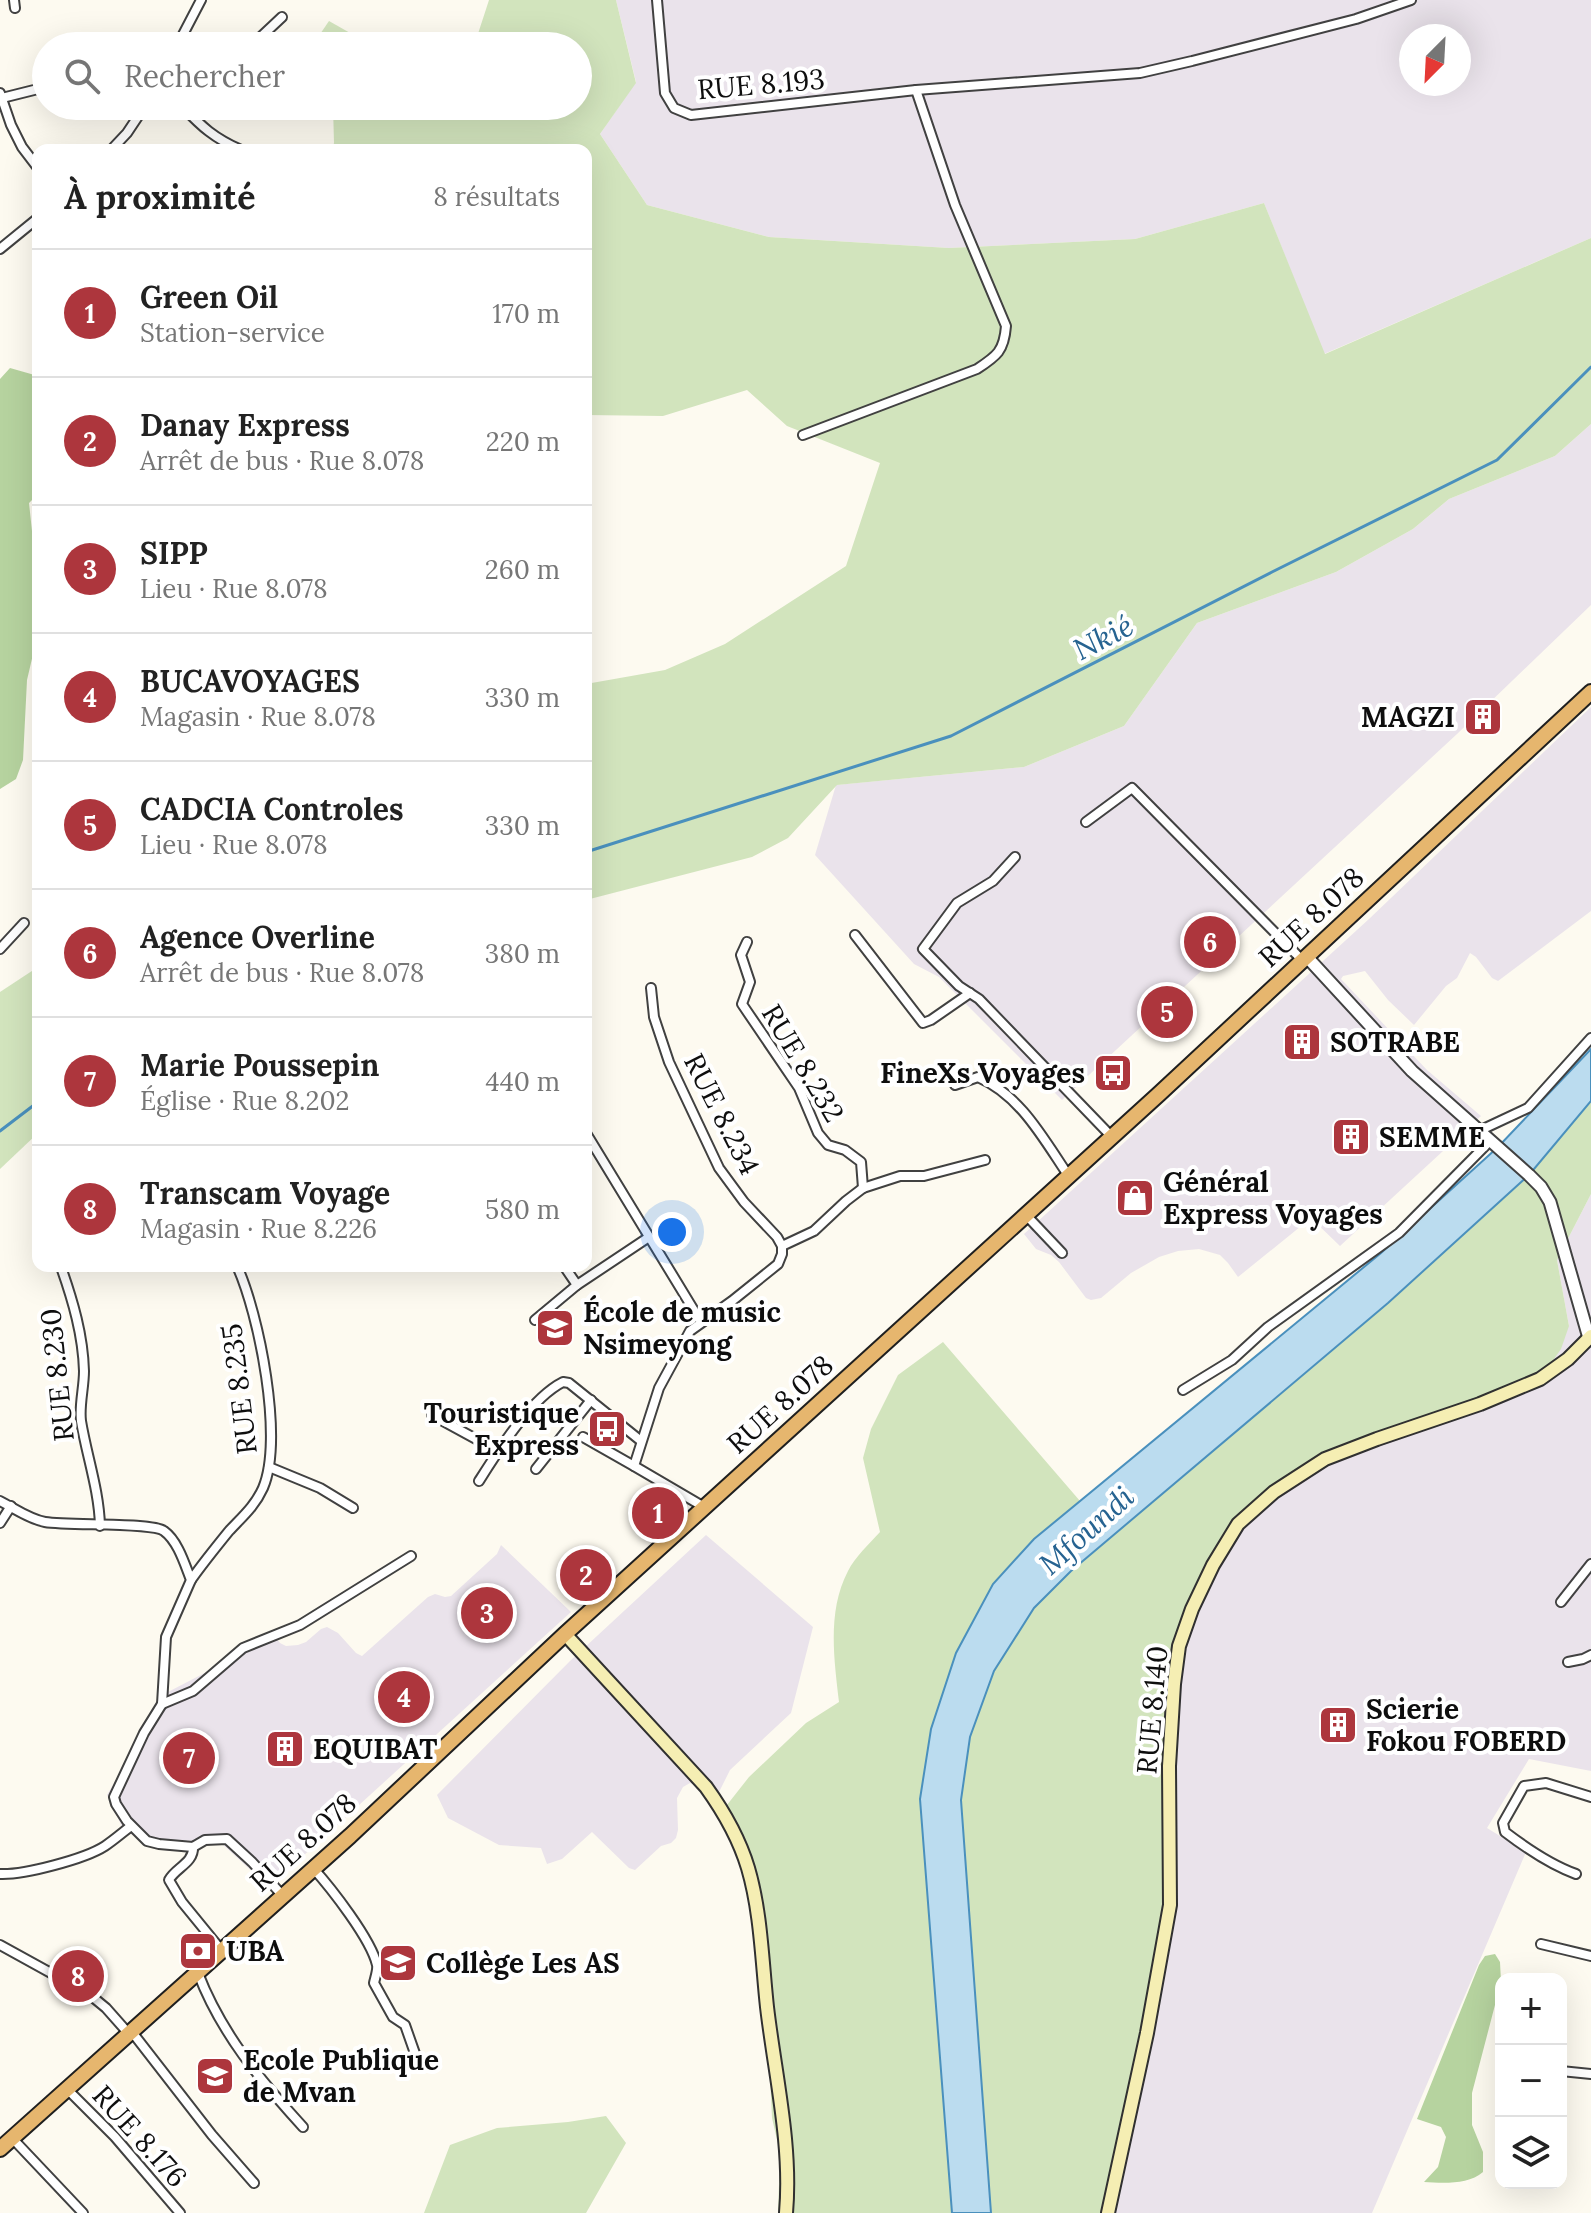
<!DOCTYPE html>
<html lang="fr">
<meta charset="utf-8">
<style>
:root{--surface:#fff;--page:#f6f6f6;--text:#222;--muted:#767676;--line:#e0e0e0;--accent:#ad363d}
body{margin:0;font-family:Lora,serif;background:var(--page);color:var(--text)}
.controls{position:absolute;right:24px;bottom:24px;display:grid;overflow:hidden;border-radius:16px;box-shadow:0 8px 32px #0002}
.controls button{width:72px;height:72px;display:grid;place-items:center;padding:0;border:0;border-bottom:2px solid var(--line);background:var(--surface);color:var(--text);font:40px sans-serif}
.compass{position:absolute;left:1399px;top:24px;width:72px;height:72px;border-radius:50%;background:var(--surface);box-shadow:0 8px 32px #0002;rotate:204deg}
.you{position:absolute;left:672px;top:1232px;width:28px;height:28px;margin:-20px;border:6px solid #fff;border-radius:50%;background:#1a73e8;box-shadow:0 0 0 12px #1a73e833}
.badge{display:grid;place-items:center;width:52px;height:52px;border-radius:50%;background:var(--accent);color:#fff;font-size:26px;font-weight:700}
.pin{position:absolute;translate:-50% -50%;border:4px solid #fff;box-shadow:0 2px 8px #0006}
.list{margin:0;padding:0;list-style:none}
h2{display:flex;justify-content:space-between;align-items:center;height:104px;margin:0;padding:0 32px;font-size:34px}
h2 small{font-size:26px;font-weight:400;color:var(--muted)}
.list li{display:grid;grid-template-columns:52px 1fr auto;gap:24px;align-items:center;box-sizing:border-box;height:128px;padding:0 32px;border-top:2px solid var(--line)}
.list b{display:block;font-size:30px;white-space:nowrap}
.list p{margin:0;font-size:26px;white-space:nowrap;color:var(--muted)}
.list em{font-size:26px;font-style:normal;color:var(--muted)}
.icon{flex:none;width:44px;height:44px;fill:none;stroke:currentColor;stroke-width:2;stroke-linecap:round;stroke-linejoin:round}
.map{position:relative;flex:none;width:1591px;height:2213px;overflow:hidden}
.search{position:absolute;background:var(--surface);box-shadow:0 8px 32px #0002;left:32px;top:32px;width:560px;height:88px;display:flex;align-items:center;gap:20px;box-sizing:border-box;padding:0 28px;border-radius:44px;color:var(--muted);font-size:30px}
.panel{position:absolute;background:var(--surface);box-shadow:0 8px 32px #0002;left:32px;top:144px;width:560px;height:1128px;border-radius:16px}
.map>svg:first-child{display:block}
.industrial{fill:#eae3eb;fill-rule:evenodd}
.green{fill:#d2e4bd}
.forest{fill:#b6d39f}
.water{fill:#bbdcef;stroke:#4a90bd;stroke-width:2}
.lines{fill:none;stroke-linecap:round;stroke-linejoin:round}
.stream{stroke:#4a90bd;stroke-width:3}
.minor-casing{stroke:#414141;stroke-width:12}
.tertiary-casing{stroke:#414141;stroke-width:15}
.secondary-casing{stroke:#303030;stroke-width:16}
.trunk-casing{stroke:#1f1f1f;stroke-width:18}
.minor{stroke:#fff;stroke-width:8}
.tertiary{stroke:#fff;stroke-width:11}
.secondary{stroke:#f5eeb3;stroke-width:12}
.trunk{stroke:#e6b66e;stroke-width:14}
.labels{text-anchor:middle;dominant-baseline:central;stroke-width:8;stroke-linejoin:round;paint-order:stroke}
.street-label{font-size:28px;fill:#0e0e0e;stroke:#fff}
.poi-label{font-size:28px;font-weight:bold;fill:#0e0e0e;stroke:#fff;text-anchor:start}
.water-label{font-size:30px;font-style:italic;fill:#266391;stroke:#fff}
</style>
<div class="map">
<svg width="1591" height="2213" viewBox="0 0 1591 2213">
<rect width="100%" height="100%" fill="#fdfaf0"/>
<g class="industrial">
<path d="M616,0H1591V238L1324,354L1264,203L1135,239L949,248L769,237L647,205L600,134L636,82ZM1411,36H1459V84H1411Z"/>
<polygon points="1591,424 1591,605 1457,734 1062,1100 939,977 914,964 815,855 836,785 1024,767 1124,726 1197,623 1336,572 1413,529 1449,499 1555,456"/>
<polygon points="1591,707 1591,911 1498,981 1492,978 1476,957 1470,953 1457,978 1446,986 1414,1025 1388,1000 1365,971 1343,976 1341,979 1427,1070 1481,1116 1340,1246 1311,1218 1238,1277 1228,1263 1220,1255 1199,1249 1178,1251 1159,1257 1131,1273 1101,1298 1091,1300 1086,1298 1059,1262 1051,1255 1036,1249 1024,1234 1369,919"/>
<polygon points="1591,1194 1591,1771 1529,1759 1487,1828 1526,1852 1372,2213 1108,2213 1179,1646 1238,1524 1274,1492 1569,1326 1557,1260"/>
<polygon points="706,1535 813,1627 791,1713 730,1770 719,1792 704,1789 690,1783 683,1787 677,1798 678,1830 676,1838 671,1843 661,1846 635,1870 629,1868 592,1832 562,1859 547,1864 541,1848 499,1845 448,1818 437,1795 570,1661"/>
<polygon points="501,1545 571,1612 269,1887 221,1843 168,1851 145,1843 123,1829 107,1795 168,1692 218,1666 265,1635 277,1639 280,1643 286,1646 298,1645 306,1642 321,1629 327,1627 338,1633 356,1653 362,1656 428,1597 435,1594 445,1597 451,1596 497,1554"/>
</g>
<g class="green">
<polygon points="489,0 616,0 636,83 600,134 647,205 769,237 949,248 1135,239 1264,203 1325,354 1591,238 1591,424 1555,456 1449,499 1413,529 1336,572 1197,623 1124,726 1024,767 837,785 788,838 752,857 586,900 586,684 665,670 725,644 846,566 880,463 787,426 747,390 663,416 586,415 586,150 332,150 334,143 333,106 578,106 578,46 474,46"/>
<polygon points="329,21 373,46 312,46"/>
<polygon points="38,967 38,1133 0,1169 0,992"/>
<polygon points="1591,1101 1591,1194 1557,1260 1569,1326 1561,1349 1540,1379 1325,1459 1238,1524 1179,1646 1170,1905 1108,2213 991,2213 961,1800 970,1737 994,1671 1034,1608 1071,1571 1388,1303 1529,1175"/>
<path d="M943,1342L1080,1501L1034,1539L956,1653L931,1729L920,1799L952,2213H778L780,2153L772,2118L767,2009L748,1869L723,1810L749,1777L806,1723L839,1702C834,1659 827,1611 848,1571C855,1557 869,1544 880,1532L863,1458L871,1429L898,1375Z"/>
<polygon points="606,2116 626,2143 586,2213 424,2213 450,2145 497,2128 568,2122"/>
</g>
<g class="forest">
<polygon points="10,368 38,376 38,494 29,503 38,587 38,633 27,680 23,760 16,779 0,789 0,379"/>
<path d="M1495,1954L1500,1962L1501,1982L1472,2093V2125L1483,2152V2172C1468,2185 1443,2183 1424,2182L1438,2167L1446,2137L1441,2127L1417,2119L1479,1965L1485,1956Z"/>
</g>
<polygon class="water" points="1591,1049 1591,1101 1529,1175 1388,1303 1071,1571 1034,1608 994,1671 970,1737 961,1800 991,2213 952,2213 920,1799 931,1729 956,1653 993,1584 1034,1539 1381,1253 1498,1147"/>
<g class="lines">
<g class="stream">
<polyline points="586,852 951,736 1272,572 1497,460 1591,367"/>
<polyline points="0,1131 38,1102"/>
</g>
<g class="minor-casing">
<g id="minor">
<polyline points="14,0 15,8"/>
<polyline points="657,0 665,93 674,108 691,115 916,90 1140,73 1192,61 1356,19 1411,0"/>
<polyline points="177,46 201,0"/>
<polyline points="251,46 282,17"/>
<polyline points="0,93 11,125 22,147 38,168"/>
<polyline points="2,98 46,87"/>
<path d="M182,106C202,127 214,138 241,150"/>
<polyline points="111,150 127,133 145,106"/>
<polyline points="0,249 38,218"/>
<path d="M803,435L977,369C997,356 1004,351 1006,326L955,205L916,90"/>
<polyline points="1086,822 1132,788 1303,961"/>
<polyline points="1015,857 993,881 957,903 923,949 959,986 979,999 1111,1136"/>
<polyline points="855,935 923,1023 931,1020 970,993"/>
<polyline points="747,942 741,955 750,982 742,1004 799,1088 818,1133 828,1145 845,1150 861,1162 863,1188"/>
<polyline points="0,949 24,923"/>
<polyline points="651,988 654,1017 669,1062 719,1168 744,1202 777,1237 782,1246"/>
<path d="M955,1085L978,1077C1020,1095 1043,1138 1068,1175"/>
<polyline points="1481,1130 1528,1108 1591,1038"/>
<polyline points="586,1133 701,1322"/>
<polyline points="1026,1215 1062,1253"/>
<polyline points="564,1266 577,1285"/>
<path d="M61,1267C73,1301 83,1335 84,1371C84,1388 79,1405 81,1421C87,1457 99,1490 100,1526"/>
<polyline points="535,1320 577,1285 649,1237"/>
<polyline points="1183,1390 1232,1360 1268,1327 1399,1233 1490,1141"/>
<polyline points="432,1415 498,1451"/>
<polyline points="583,1437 634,1466"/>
<polyline points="269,1467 320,1488 353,1508"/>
<polyline points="536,1469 591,1400"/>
<path d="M479,1481C498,1451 531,1398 563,1382L569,1383L641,1441"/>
<path d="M0,1501C14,1508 29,1519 45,1522C69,1526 152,1522 164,1531C178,1541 185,1565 191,1580L166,1637L162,1704L144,1733L114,1797L116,1804L127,1821L147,1841L159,1844L193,1847L205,1840L227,1839L252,1862L283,1896"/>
<polyline points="704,1507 634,1466 659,1388 690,1331 732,1301 778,1264 782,1254 782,1246 814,1231 846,1201 863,1188 900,1176 924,1176 985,1160"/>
<polyline points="0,1523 11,1506"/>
<path d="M191,1580C203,1563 216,1547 229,1531C242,1517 255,1506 263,1488C284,1439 259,1314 237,1266"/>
<polyline points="1561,1602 1591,1564"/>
<polyline points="1568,1662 1583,1659 1591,1655"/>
<polyline points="162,1704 193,1691 243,1648 300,1625 411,1556"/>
<path d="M193,1847C194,1863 175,1868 169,1880L182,1902L222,1951"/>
<path d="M313,1868C331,1888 371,1939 377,1965C378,1970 375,1978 374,1983L393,2017L405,2025L418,2062"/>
<path d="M0,1874C24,1875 85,1859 105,1846C114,1840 122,1833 131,1826"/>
<path d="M1576,1874C1551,1865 1526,1848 1505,1832L1503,1823L1524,1786L1546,1783L1591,1797"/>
<polyline points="1541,1944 1591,1956"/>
<polyline points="0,1945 89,1994 106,2008 129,2034"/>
<path d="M198,1973C221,2033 260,2080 303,2127"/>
<polyline points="132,2032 212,2135 254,2183"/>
<polyline points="1561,2071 1591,2074"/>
<polyline points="68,2090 115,2137 180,2213"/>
<polyline points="13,2139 83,2213"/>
</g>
</g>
<g class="tertiary-casing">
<polyline id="tertiary" points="1307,957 1412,1071 1529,1175 1541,1187 1550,1202 1589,1338"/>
</g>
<g class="secondary-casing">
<g id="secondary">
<path d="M565,1634L706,1787C724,1812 739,1838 748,1868C761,1912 762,1961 767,2007C775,2075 792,2145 786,2213"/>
<polyline points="1108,2213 1147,2033 1170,1905 1169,1766 1174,1684 1179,1646 1192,1609 1213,1565 1238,1524 1274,1492 1325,1459 1377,1439 1480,1404 1540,1379 1568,1359 1591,1336"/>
</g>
</g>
<g class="trunk-casing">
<polyline id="trunk" points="0,2149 350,1836 565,1634 1159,1094 1591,692"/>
</g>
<use href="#minor" class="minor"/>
<use href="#tertiary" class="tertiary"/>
<use href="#secondary" class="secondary"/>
<use href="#trunk" class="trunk"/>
</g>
<defs>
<g id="building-square" transform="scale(2)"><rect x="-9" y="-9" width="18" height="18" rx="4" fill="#ad363d" stroke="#fff"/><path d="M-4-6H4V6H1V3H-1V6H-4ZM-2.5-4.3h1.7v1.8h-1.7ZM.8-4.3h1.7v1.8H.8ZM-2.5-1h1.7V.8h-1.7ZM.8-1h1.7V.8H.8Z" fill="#fff"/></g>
<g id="bus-square" transform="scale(2)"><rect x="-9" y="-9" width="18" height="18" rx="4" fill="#ad363d" stroke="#fff"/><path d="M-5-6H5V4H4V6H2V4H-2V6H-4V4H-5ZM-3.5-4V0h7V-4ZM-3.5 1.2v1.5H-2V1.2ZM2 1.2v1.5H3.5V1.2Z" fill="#fff"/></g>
<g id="shop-square" transform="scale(2)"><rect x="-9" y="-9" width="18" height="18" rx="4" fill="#ad363d" stroke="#fff"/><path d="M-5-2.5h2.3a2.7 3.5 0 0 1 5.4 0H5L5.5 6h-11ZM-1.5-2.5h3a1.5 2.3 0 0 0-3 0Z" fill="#fff"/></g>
<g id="school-square" transform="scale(2)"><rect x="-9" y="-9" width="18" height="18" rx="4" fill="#ad363d" stroke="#fff"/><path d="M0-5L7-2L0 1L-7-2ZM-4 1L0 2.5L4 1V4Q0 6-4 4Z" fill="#fff"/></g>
<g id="bank-square" transform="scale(2)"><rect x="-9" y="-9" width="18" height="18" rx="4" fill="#ad363d" stroke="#fff"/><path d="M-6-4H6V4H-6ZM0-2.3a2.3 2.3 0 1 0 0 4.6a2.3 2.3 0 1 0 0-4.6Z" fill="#fff"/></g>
</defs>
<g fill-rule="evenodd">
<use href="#building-square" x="1483" y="717"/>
<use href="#building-square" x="1302" y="1042"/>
<use href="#bus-square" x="1113" y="1073"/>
<use href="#building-square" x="1351" y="1137"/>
<use href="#shop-square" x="1135" y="1198"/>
<use href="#school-square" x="555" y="1328"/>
<use href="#bus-square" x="607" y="1429"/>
<use href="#building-square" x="1338" y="1725"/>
<use href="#building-square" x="285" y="1749"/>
<use href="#bank-square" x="198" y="1951"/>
<use href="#school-square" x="398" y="1963"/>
<use href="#school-square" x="215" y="2076"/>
</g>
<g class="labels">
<g class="street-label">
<text transform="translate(761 84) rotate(-5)">RUE 8.193</text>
<text transform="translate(1311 917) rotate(-43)">RUE 8.078</text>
<text transform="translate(803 1063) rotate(59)">RUE 8.232</text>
<text transform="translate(722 1114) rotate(63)">RUE 8.234</text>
<text transform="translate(57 1375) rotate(-96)">RUE 8.230</text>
<text transform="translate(239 1389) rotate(-97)">RUE 8.235</text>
<text transform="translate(780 1404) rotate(-42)">RUE 8.078</text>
<text transform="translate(1152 1710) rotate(-85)">RUE 8.140</text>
<text transform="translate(303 1842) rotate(-42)">RUE 8.078</text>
<text transform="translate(140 2136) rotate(48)">RUE 8.176</text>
</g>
<g class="poi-label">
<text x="1455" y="717" text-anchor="end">MAGZI</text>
<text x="1330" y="1042">SOTRABE</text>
<text x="1085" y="1073" text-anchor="end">FineXs Voyages</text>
<text x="1379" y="1137">SEMME</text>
<text x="1163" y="1182">Général<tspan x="1163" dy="32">Express Voyages</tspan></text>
<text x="583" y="1312">École de music<tspan x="583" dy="32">Nsimeyong</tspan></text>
<text x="579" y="1413" text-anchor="end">Touristique<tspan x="579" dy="32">Express</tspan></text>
<text x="1366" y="1709">Scierie<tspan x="1366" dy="32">Fokou FOBERD</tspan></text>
<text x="313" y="1749">EQUIBAT</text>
<text x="226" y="1951">UBA</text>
<text x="426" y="1963">Collège Les AS</text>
<text x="243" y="2060">Ecole Publique<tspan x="243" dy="32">de Mvan</tspan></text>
</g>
<g class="water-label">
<text transform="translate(1103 637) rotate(-27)">Nkié</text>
<text transform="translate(1086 1530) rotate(-42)">Mfoundi</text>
</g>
</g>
</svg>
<div class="controls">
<button>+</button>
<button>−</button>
<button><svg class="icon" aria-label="layers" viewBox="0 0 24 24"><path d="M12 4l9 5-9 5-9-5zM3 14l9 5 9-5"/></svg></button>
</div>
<svg class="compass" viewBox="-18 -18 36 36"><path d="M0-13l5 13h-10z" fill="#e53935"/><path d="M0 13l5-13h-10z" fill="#767676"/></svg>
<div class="you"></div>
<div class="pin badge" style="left:658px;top:1513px">1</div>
<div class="pin badge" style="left:586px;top:1575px">2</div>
<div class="pin badge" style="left:487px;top:1613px">3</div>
<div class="pin badge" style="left:404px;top:1697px">4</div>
<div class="pin badge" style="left:1167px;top:1012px">5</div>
<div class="pin badge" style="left:1210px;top:942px">6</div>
<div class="pin badge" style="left:189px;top:1758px">7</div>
<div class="pin badge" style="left:78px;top:1976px">8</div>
<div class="search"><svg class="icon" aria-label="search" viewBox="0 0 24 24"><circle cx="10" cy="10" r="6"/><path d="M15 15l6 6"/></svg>Rechercher</div>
<section class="panel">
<h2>À proximité<small>8 résultats</small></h2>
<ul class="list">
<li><span class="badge">1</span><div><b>Green Oil</b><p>Station-service</p></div><em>170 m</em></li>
<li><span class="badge">2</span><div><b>Danay Express</b><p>Arrêt de bus · Rue 8.078</p></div><em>220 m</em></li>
<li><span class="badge">3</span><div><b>SIPP</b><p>Lieu · Rue 8.078</p></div><em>260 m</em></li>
<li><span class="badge">4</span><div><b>BUCAVOYAGES</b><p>Magasin · Rue 8.078</p></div><em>330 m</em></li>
<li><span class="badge">5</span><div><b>CADCIA Controles</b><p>Lieu · Rue 8.078</p></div><em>330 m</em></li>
<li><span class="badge">6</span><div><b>Agence Overline</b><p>Arrêt de bus · Rue 8.078</p></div><em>380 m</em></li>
<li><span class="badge">7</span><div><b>Marie Poussepin</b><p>Église · Rue 8.202</p></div><em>440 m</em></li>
<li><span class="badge">8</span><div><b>Transcam Voyage</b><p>Magasin · Rue 8.226</p></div><em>580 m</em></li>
</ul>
</section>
</div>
